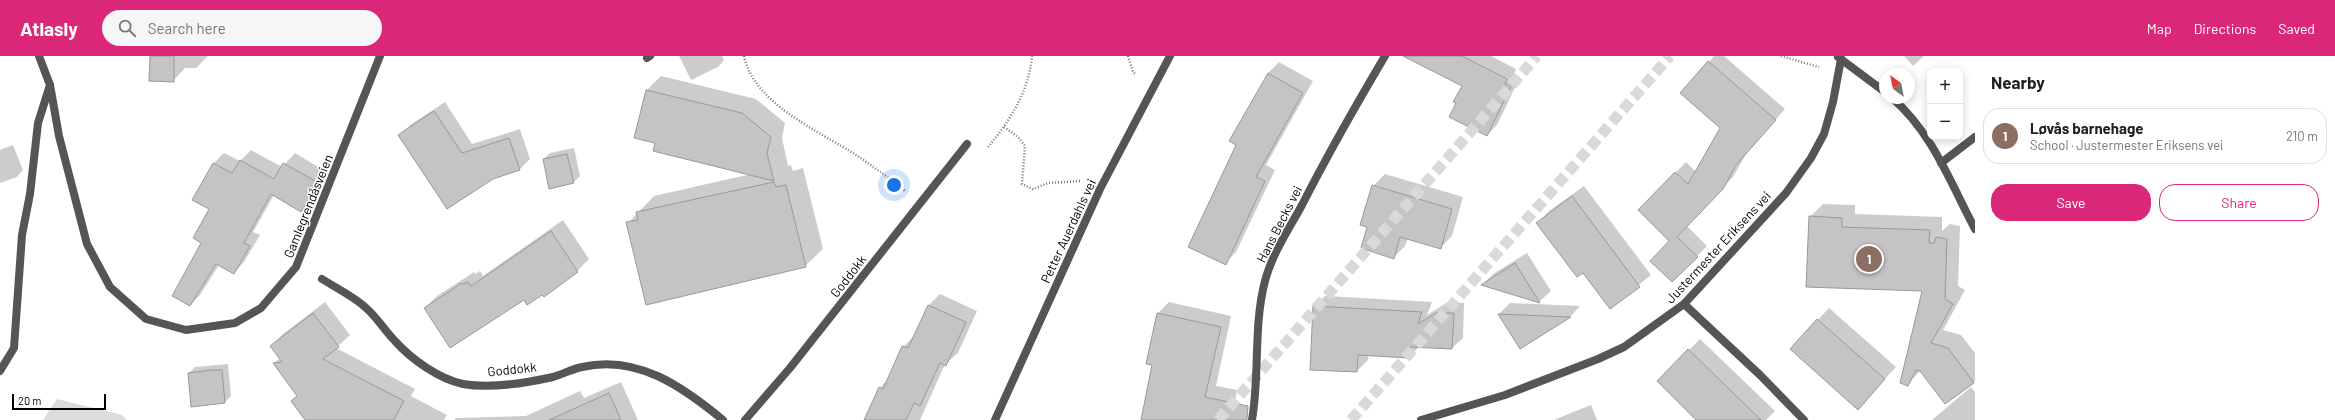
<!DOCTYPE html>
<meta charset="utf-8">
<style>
:root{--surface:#fff;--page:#f6f6f6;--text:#222;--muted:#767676;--line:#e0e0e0;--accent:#db2777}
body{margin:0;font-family:Barlow,sans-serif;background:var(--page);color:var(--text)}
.controls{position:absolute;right:12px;top:12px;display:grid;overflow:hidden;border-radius:8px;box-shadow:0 2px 10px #0003}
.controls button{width:36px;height:36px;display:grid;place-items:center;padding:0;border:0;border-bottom:1px solid var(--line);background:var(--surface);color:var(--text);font:20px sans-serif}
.compass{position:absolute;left:1879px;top:12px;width:36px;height:36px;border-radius:50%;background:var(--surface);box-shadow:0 2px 10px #0003;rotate:328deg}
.scale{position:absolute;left:12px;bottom:10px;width:94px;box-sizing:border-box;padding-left:4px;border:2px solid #000;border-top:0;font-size:11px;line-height:14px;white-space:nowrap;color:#000;-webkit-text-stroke:3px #fff;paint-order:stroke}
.you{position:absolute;left:894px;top:129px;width:14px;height:14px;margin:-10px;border:3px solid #fff;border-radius:50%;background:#1a73e8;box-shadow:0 0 0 6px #1a73e833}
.badge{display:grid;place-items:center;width:26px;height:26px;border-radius:50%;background:var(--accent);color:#fff;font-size:13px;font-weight:700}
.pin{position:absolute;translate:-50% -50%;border:2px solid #fff;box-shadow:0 1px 4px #0006}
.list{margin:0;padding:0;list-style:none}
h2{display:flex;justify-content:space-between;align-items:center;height:52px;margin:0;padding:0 16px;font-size:17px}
h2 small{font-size:13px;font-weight:400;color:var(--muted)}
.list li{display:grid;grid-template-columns:26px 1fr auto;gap:12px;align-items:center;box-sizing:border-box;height:56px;margin:0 8px 8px;padding:0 8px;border:1px solid var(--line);border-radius:16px}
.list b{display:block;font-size:15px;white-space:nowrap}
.list p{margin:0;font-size:13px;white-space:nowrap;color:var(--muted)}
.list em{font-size:13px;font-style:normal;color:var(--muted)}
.actions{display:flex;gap:8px;padding:12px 16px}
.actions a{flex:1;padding:9px 0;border:1px solid var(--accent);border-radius:16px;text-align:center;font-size:14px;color:var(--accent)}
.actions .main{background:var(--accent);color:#fff}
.icon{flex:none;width:22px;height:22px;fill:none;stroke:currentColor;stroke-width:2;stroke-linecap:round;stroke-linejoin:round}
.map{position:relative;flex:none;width:1975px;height:364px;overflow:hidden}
header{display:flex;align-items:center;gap:24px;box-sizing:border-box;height:56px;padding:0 20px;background:var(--accent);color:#fff}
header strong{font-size:19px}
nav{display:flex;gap:22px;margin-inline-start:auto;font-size:14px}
.search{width:280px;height:36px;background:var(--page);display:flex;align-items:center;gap:10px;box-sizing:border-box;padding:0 14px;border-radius:22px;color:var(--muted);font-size:15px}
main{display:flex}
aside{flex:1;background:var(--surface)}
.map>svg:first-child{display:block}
.green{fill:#dcdcdc}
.shadow{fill:#0003}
.building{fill:#c4c4c4;stroke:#999}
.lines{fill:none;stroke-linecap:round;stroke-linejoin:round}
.trunk-tunnel{stroke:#d9d9d9;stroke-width:11;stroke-dasharray:11 5.5;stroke-linecap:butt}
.path{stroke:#777;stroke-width:2.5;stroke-dasharray:1 2;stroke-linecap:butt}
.service{stroke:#555;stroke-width:8}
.minor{stroke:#555;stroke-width:8}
.tertiary{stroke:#555;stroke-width:8}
.labels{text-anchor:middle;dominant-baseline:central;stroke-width:3;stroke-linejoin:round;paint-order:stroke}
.street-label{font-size:13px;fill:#000;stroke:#fff}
</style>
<header>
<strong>Atlasly</strong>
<div class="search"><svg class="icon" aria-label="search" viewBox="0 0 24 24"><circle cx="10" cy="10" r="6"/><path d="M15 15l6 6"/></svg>Search here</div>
<nav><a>Map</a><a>Directions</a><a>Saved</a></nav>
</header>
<main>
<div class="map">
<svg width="1975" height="364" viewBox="0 0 1975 364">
<rect width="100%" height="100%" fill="#fff"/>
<polygon class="green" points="57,343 122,359 127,364 43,364"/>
<g class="shadow">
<polygon points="151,0 208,0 196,12 185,12 174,24"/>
<polygon points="679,0 722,0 724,4 718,11 691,24"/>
<polygon points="1422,0 1491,0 1516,13 1514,18 1520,21 1497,69 1487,79 1457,47 1463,29"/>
<polygon points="1714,0 1724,0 1785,53 1746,98 1733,121 1687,170 1707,190 1672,225 1671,185 1639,154 1686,106 1696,116 1721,72 1709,6"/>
<polygon points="1904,0 1924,0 1913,10"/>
<polygon points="1279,6 1313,25 1266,109 1275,114 1236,196 1225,207 1238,88 1268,17"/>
<polygon points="661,20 756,43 785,67 782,82 788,110 791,109 793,115 803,112 823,193 805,210 628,167 654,140 751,118 656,86 647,34"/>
<polygon points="445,46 472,88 520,73 530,103 519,114 493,122 400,79 410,69"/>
<polygon points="13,89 23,114 17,121 0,127 0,94"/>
<polygon points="574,92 580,120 573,127 544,103 550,97"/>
<polygon points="251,94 282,111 295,97 328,117 312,144 301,155 274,139 253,176 260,179 244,206 234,217 219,209 200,239 190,249 211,153 194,143 214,107 224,97 240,105"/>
<polygon points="1385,118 1463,141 1452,180 1440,192 1408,182 1405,190 1394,201 1368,170 1373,130"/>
<polygon points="1584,130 1651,219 1610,252 1583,216 1538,167 1549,155"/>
<polygon points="1823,148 1855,149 1855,158 1942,161 1942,175 1950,168 1960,170 1958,230 1965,234 1943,274 1961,279 1975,297 1975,325 1946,347 1921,314 1907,329 1924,234 1810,161"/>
<polygon points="563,164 589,203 577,215 544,240 542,238 524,242 425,252 437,240 474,216 475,218 480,215 483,220"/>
<polygon points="1527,197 1551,235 1539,246 1483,228 1493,218"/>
<polygon points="940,238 977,255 958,297 945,308 920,364 865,364 880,332 888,323 903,291 915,279 929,249"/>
<polygon points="1325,240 1432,246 1427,259 1448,246 1464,247 1463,282 1452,292 1419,291 1409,301 1368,298 1368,304 1357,315 1314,250"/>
<polygon points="325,246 350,279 336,292 415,333 411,340 447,359 444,364 307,364 298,339 274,307 280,302 271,290 283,278"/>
<polygon points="1169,246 1231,260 1216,330 1237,334 1231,364 1142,364 1154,308 1158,257"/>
<polygon points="1510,247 1580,250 1570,261 1520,292 1499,258"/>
<polygon points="1829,252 1896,311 1858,352 1791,293"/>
<polygon points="1700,283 1775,355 1766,364 1698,364 1658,325"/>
<polygon points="228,308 231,340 225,346 192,350 189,317 195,311"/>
<polygon points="621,326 638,364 454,364 456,362 526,360 580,335 584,342"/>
<polygon points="1971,331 1975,336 1975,364 1932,364"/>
<polygon points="1591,349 1597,364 1555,364 1556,363"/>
</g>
<g class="building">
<polygon points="150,0 174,0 174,26 149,25"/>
<polygon points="1403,0 1462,0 1507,23 1505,28 1511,31 1487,80 1449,61 1456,47 1453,46 1462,30"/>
<polygon points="1708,5 1776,64 1736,109 1723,133 1677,181 1698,201 1672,226 1650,205 1669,185 1638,154 1675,116 1688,128 1720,72 1680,37"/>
<polygon points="1268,17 1303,37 1256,121 1265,125 1226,209 1188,191 1236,89 1229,85"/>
<polygon points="646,34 742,57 771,81 767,97 774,125 653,95 655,87 634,82"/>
<polygon points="434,55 462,97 509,82 520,114 493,123 447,153 398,79"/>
<polygon points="567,98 574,127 549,133 543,103"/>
<polygon points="240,104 274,123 283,107 319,127 301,156 271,138 244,187 250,190 234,218 216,208 190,250 172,240 201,187 193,182 209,153 192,144 213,107 232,117"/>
<polygon points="774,126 776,131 786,129 806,211 646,249 626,166 638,164 636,156"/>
<polygon points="1372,129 1452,153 1441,193 1400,181 1394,203 1361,192 1367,171 1360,169"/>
<polygon points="1572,140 1640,231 1610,253 1583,217 1577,221 1536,167"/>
<polygon points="1809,160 1842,162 1842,171 1930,174 1929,187 1934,187 1936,181 1947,183 1945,243 1953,248 1931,287 1948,292 1974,327 1945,348 1920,315 1916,314 1908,330 1900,327 1922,235 1806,231"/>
<polygon points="551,175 578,216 544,241 542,239 527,249 524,244 450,292 424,252 462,227 463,228 468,226 471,230"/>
<polygon points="1515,207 1540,247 1481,229"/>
<polygon points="928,249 966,266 946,310 940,307 920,350 914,347 906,364 864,364 879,331 883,333 902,290 908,292"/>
<polygon points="1313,250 1422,256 1418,268 1436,257 1454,257 1452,293 1410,291 1409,302 1358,299 1357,316 1310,314"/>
<polygon points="313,257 339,291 323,303 404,345 394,364 305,364 291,345 297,340 273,307 282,306 270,290"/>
<polygon points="1157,257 1221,271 1205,341 1248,350 1247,364 1141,364 1152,309 1146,308"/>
<polygon points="1498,258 1571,261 1520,293"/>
<polygon points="1817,263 1885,323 1858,354 1790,293"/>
<polygon points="1688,293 1761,364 1696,364 1657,325"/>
<polygon points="211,314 222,314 225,347 191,351 188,317"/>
<polygon points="609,337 621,364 549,364"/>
</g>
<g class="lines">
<g class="trunk-tunnel">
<polyline points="1218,364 1537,0"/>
<polyline points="1351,364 1670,0"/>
</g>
<g class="path">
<path d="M744,0C754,48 819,75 856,99C873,110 889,122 905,135"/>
<polyline points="1128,0 1133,16 1136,19"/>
<polyline points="1781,0 1819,11"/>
<polyline points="1004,71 1018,81 1025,90 1022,128 1033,133 1048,127 1081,125"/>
<path d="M988,91C1010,65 1029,35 1032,0"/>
</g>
<g class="service">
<polyline points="647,2 650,0"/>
<polyline points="1684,248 1760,319 1804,364"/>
<polyline points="0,315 14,292 22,179 30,138 38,67 50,29"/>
</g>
<g class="minor">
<polyline points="39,0 50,29 59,80 87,188 110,231 146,263 186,274 235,267 261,252 296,211 380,0"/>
<polyline points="1838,1 1885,36"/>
<path d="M1892,42C1932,76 1951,128 1975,173"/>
<polyline points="1941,107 1975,81"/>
<path d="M322,223C336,232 353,240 365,251C377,261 384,274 395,285C411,303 439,323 463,328C491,333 526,327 553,321C563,318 572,313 582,311C637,298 683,331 723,364"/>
<polyline points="745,364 790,312 967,88"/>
<path d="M1252,364C1260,318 1253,271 1265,225C1272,198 1289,173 1302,149C1328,98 1356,49 1385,0"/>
<polyline points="1421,364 1505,339 1598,303 1624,291 1684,248 1786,137 1811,102 1824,78 1833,46 1841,3"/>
</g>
<polyline class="tertiary" points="995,364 1100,133 1170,0"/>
</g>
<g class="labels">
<g class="street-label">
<text transform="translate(308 150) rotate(-68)">Gamlegrendåsveien</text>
<text transform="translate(1279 168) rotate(-63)">Hans Becks vei</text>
<text transform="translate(1068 175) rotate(-65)">Petter Auerdahls vei</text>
<text transform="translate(1718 191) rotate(-47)">Justermester Eriksens vei</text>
<text transform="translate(848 220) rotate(-52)">Goddokk</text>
<text transform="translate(512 313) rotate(-6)">Goddokk</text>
</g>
</g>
</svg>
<div class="controls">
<button>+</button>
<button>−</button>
</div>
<svg class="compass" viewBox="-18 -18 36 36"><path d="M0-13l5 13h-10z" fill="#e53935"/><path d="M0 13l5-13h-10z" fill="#767676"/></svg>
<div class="scale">20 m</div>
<div class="you"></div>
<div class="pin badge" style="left:1869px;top:203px;background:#8d6e63">1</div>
</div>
<aside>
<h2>Nearby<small></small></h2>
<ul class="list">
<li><span class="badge" style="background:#8d6e63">1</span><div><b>Løvås barnehage</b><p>School · Justermester Eriksens vei</p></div><em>210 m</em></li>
</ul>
<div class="actions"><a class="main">Save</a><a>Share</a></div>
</aside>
</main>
